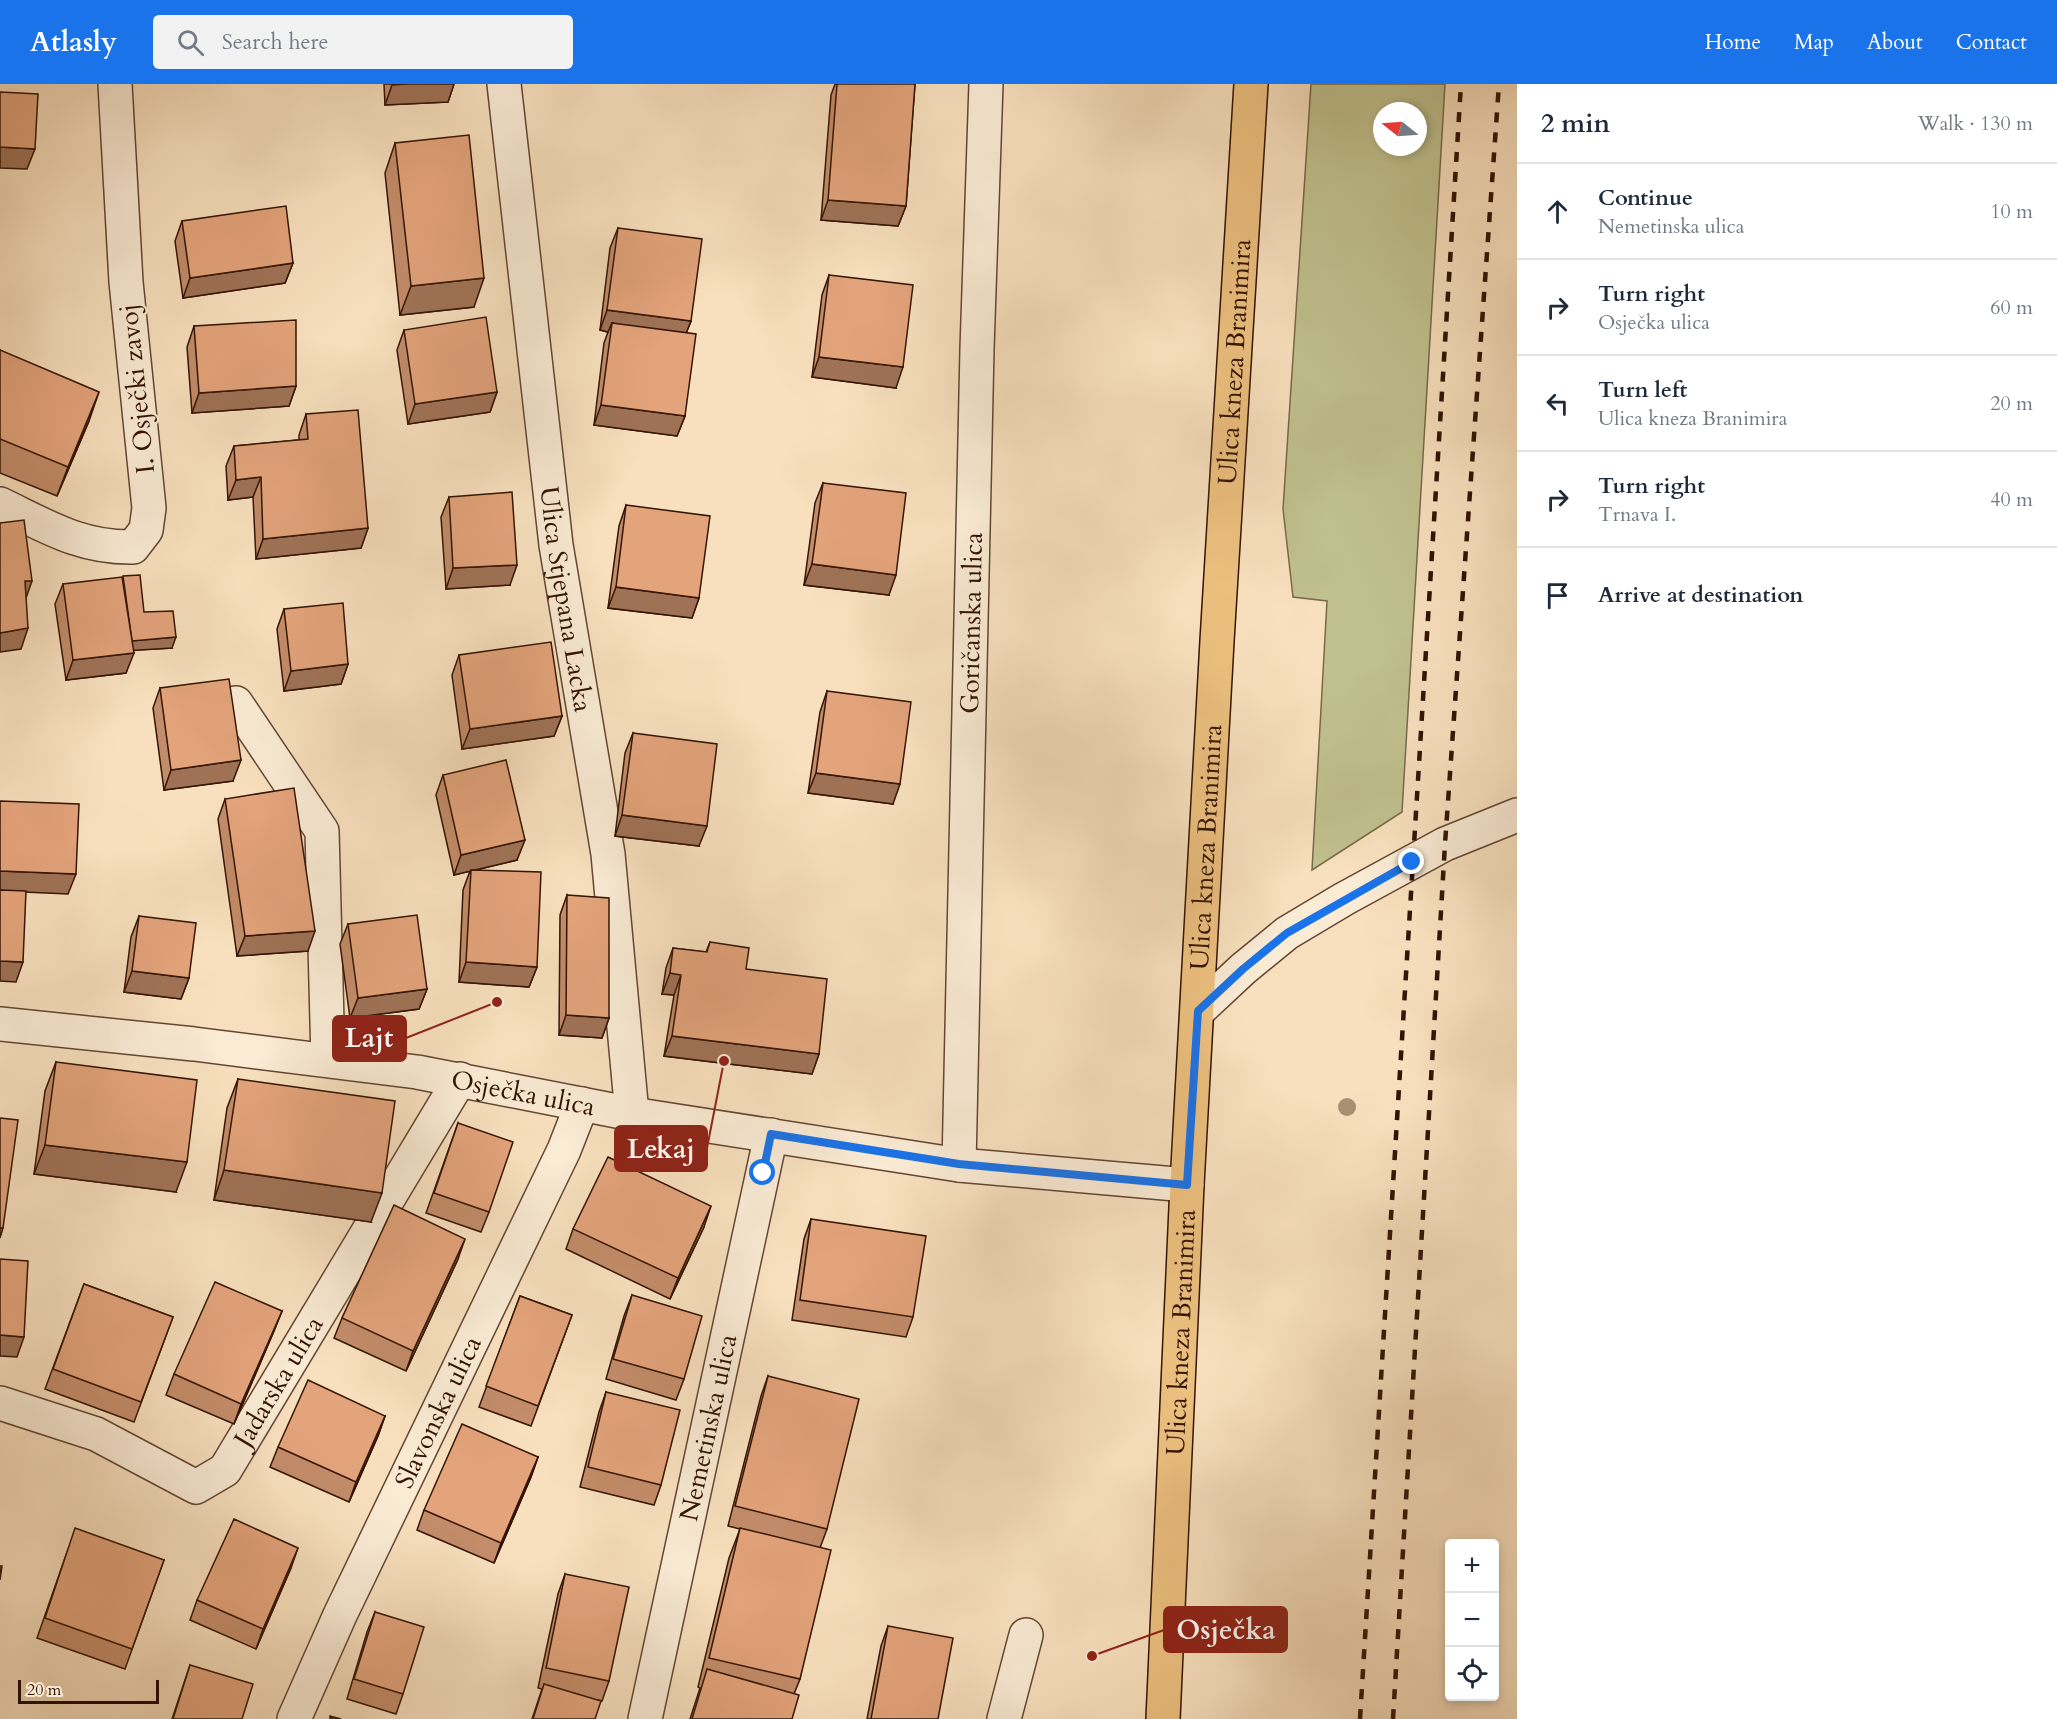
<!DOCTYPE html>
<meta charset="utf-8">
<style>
:root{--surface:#fff;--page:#f2f2f3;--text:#1f2937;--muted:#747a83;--line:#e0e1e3;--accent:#1a73e8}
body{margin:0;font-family:Cardo,serif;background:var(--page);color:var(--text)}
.controls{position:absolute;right:18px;bottom:18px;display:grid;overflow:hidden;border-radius:6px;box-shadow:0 3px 9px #0003}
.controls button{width:54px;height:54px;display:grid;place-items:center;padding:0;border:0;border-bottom:2px solid var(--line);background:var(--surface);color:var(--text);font:30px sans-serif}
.compass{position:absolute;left:1373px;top:18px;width:54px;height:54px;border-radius:50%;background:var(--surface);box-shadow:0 3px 9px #0003;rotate:287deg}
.scale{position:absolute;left:18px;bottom:15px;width:141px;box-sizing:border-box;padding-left:6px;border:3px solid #331303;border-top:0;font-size:16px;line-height:21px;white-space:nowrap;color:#331303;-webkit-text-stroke:4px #faebd5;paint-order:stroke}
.stop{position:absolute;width:18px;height:18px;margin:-14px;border:4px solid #1a73e8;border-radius:50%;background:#fff}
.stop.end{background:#1a73e8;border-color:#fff;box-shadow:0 2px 6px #0008}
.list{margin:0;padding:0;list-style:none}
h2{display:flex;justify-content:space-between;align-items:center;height:78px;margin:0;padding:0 24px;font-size:26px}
h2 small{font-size:20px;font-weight:400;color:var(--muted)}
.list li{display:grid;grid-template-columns:39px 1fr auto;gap:18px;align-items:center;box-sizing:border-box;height:96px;padding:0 24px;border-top:2px solid var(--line)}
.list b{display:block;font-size:22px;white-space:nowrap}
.list p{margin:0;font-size:20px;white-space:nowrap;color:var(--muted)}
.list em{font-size:20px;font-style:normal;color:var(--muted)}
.icon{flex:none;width:33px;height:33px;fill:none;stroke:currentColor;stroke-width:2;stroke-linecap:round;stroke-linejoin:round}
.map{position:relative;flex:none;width:1517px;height:1635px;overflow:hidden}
header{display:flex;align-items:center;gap:36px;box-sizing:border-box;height:84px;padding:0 30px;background:var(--accent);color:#fff}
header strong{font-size:28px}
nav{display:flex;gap:33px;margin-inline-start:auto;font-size:21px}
.search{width:420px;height:54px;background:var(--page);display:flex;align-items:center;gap:15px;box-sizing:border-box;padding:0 21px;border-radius:6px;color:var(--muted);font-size:22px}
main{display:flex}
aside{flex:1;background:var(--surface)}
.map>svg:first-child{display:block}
.green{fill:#c0c18f;stroke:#7a6a49;stroke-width:1.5;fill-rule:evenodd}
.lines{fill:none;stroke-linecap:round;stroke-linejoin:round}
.minor-casing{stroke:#644632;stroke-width:36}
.major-casing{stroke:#331303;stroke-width:36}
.minor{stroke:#faebd5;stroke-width:33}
.major{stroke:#ecc07f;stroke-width:33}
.rail{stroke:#331303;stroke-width:4.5;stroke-dasharray:10 10;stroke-linecap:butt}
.tree{fill:#a79172}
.wall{fill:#c38c6a;stroke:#331303;stroke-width:1.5}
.shaded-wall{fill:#9f7256;stroke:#331303;stroke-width:1.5}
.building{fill:#e3a37b;stroke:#331303;stroke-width:1.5}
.route{stroke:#1a73e8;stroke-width:8}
.labels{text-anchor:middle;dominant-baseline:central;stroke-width:4.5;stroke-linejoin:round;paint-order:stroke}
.street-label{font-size:26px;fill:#331303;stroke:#faebd5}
.leader{fill:none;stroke:#8f2418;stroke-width:2}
.callout-dot{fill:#8f2418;stroke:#faebd5;stroke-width:2}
.callout{fill:#8f2418;stroke:#8f2418;stroke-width:2}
.callout-label{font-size:27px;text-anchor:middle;font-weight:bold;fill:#fff}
</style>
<header>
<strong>Atlasly</strong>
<div class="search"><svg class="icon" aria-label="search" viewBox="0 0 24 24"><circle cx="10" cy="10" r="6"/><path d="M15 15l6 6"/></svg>Search here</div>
<nav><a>Home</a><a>Map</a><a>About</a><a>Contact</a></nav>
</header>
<main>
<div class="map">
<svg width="1517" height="1635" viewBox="0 0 1517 1635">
<rect width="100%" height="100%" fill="#f8e0be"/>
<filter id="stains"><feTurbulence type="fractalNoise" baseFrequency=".00333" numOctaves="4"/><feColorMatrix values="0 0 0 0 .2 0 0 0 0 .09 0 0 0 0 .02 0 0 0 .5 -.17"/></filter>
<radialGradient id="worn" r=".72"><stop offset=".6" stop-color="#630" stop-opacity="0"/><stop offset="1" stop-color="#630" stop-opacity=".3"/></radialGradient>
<path class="green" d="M1311,0H1445L1402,728L1312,786L1327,517L1293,513L1283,425ZM1382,27H1418V63H1382Z"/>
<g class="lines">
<g class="minor-casing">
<g id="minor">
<path id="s1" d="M504,0L556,461L608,770L632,1030"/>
<path d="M0,420C46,442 80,464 133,463L146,446L149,424L126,198L115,0"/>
<polyline points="236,619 322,747 328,976"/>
<polyline points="1198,927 1243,885 1287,849 1344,815 1445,760 1517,731"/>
<path id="s2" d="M0,940L194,960L417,988L632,1030L959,1081L1187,1101"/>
<path id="s3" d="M959,1081L977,265L986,0"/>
<path id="s4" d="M0,1319L96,1350L196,1403L225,1386L460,995"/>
<path id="s5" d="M294,1635L340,1531L564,1066L582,1020"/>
<path id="s6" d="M645,1635L771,1051"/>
<polyline points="1004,1635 1026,1551"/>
</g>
</g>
<g class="major-casing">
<g id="major">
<path id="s7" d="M1163,1635L1187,1101L1217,557L1251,0"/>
</g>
</g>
<use href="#minor" class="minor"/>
<use href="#major" class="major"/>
<g class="rail">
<polyline points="1360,1635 1461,0"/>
<polyline points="1393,1635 1445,760 1499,0"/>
</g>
</g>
<circle class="tree" cx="1347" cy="1023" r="9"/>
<g class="wall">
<polygon points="384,0 454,0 448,18 385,21"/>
<polygon points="835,0 915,0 906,122 898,142 821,136 831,11"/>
<polygon points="395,59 474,223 400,231 385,89"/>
<polygon points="182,137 293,179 285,199 183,214 175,157"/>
<polygon points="618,144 691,237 686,249 685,332 677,352 594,341 604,259 608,248 600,246 610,164"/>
<polygon points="829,191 896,304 812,293 822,211"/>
<polygon points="194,242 296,302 289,322 192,329 187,263"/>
<polygon points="404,246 497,308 490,328 408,340 397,266"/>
<polygon points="0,266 89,337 57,412 0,389"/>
<polygon points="306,330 368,444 361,464 256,475 253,413 228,416 226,382 234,362 299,356 299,351"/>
<polygon points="823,399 889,511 804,501 815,419"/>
<polygon points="449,413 510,501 446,505 441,433"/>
<polygon points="626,421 699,514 692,534 608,524 619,442"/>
<polygon points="63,500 144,528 172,564 133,566 126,589 66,596 55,520"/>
<polygon points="284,525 348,580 341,600 284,607 277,545"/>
<polygon points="459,571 562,632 554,652 462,665 452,591"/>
<polygon points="160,604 233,697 164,706 153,624"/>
<polygon points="827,607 893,720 808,709 820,628"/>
<polygon points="633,649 699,762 615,752 625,669"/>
<polygon points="443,691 517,776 476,786 537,883 529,903 459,898 463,806 470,787 454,791 436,711"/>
<polygon points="225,715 308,867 237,872 218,735"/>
<polygon points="567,811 609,934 602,954 559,951 560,831"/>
<polygon points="139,832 189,894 181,915 124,908 131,853"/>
<polygon points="348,840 427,905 419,925 350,934 340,860"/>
<polygon points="710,858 746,885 819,970 812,990 664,972 674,911 662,910 666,884 673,864 706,868"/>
<polygon points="56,978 176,1108 34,1090 45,1007"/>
<polygon points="238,995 371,1138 214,1116 227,1024"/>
<polygon points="458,1039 489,1128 481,1148 426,1129"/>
<polygon points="811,1135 913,1233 906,1253 792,1236 804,1155"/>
<polygon points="704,1143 670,1215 566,1165 573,1145"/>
<polygon points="458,1175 406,1287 334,1254 342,1234"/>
<polygon points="84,1200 173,1233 134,1338 45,1305"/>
<polygon points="632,1211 684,1295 676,1316 606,1295 624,1232"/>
<polygon points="520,1212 572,1231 531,1342 479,1323"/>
<polygon points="282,1227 274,1247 234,1340 166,1311 174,1290"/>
<polygon points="768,1292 827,1445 820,1464 800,1595 794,1610 792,1635 690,1635 700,1604 698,1603 729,1474 740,1445 728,1442 761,1312"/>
<polygon points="606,1308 661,1401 654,1421 580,1403 599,1328"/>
<polygon points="385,1332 378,1352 349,1418 270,1383 278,1363"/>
<polygon points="538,1373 531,1393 494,1479 417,1446 424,1426"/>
<polygon points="68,1465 164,1476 125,1585 37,1554"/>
<polygon points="291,1484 256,1565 190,1536 197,1516"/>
<polygon points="565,1490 609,1597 602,1617 598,1616 595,1635 532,1635 542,1605 538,1604 558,1510"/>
<polygon points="375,1528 403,1610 396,1630 347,1615 367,1548"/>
<polygon points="888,1542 938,1635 867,1635 881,1562"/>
<polygon points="190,1581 242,1635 172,1635"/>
</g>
<g class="shaded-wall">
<polygon points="407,0 454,0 448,18 385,21 392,1"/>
<polygon points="0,63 35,65 27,85 0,84"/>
<polygon points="828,116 906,122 898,142 821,136"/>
<polygon points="293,179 285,199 183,214 190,194"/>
<polygon points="484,194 474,223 400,231 411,202"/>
<polygon points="607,226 691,237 683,257 612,239 608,248 600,246"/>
<polygon points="819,273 903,283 896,304 812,293"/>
<polygon points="296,302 289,322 192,329 199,309"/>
<polygon points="99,308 89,337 57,412 68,383"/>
<polygon points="497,308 490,328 408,340 415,320"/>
<polygon points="601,321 685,332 677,352 594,341"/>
<polygon points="261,393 253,413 228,416 236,396"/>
<polygon points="368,444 361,464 256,475 263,455"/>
<polygon points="812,480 896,491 889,511 804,501"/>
<polygon points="517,481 510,501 446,505 453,484"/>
<polygon points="25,497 32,497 25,517"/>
<polygon points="616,503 699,514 692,534 608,524"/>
<polygon points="28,544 21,565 0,568 0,549"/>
<polygon points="176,553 172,564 125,567 129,557"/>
<polygon points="134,569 126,589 66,596 73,576"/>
<polygon points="348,580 341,600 284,607 291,587"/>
<polygon points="562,632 554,652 462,665 470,645"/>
<polygon points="241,676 233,697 164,706 171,686"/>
<polygon points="816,689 900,700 893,720 808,709"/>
<polygon points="622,731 707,742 699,762 615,752"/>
<polygon points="525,756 517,776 454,791 461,771"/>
<polygon points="0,787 76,790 68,810 0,807"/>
<polygon points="315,847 308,867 237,872 245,852"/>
<polygon points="0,877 23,878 16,898 0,897"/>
<polygon points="466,878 537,883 529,903 459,898"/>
<polygon points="132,887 189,894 181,915 124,908"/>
<polygon points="670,889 681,891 674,911 662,910"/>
<polygon points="427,905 419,925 350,934 358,914"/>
<polygon points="566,931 609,934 602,954 559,951"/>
<polygon points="672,952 819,970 812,990 664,972"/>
<polygon points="45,1061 187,1078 176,1108 34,1090"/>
<polygon points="224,1086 382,1109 371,1138 214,1116"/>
<polygon points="711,1122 704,1143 670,1215 678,1194"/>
<polygon points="0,1144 3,1144 0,1154"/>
<polygon points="465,1155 458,1175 406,1287 413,1267"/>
<polygon points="282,1227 274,1247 234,1340 241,1320"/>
<polygon points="0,1251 24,1253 17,1273 0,1272"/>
<polygon points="385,1332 378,1352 349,1418 356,1398"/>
<polygon points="538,1373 531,1393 494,1479 501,1459"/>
<polygon points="298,1464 291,1484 256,1565 263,1545"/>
</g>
<g class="building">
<polygon points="837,0 915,0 906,122 828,116"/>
<polygon points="0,8 38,10 35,65 0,63"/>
<polygon points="469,51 484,194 411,202 395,59"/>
<polygon points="286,122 293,179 190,194 182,137"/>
<polygon points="618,144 702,155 691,237 607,226"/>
<polygon points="829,191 913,201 903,283 819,273"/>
<polygon points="486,233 497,308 415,320 404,246"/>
<polygon points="296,236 296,302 199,309 194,242"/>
<polygon points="612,239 696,250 685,332 601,321"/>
<polygon points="0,266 99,308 68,383 0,355"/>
<polygon points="358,326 368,444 263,455 261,393 236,396 234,362 308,355 306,330"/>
<polygon points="823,399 906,409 896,491 812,480"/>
<polygon points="512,408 517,481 453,484 449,413"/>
<polygon points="626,421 710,432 699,514 616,503"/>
<polygon points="24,436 32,497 25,497 28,544 0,549 0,439"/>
<polygon points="140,491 144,528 173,527 176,553 132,557 123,492"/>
<polygon points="122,493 134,569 73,576 63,500"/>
<polygon points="343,519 348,580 291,587 284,525"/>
<polygon points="551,558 562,632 470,645 459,571"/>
<polygon points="229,595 241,676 171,686 160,604"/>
<polygon points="827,607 911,618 900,700 816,689"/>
<polygon points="633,649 717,660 707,742 622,731"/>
<polygon points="506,676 525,756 461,771 443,691"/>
<polygon points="294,704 315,847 245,852 225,715"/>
<polygon points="0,717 79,720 76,790 0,787"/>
<polygon points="471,786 541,788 537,883 466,878"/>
<polygon points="0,806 26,807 23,878 0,877"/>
<polygon points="567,811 609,814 609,934 566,931"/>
<polygon points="417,831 427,905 358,914 348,840"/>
<polygon points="139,832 196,839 189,894 132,887"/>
<polygon points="710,858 749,864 746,885 827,895 819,970 672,952 681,891 670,889 673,864 707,868"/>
<polygon points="56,978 197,996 187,1078 45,1061"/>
<polygon points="238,995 395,1017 382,1109 224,1086"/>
<polygon points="0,1034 18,1036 3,1144 0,1144"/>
<polygon points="458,1039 513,1058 489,1128 434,1109"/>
<polygon points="608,1073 711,1122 678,1194 573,1145"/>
<polygon points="394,1121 465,1155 413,1267 342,1234"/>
<polygon points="811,1135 926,1152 913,1233 800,1216"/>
<polygon points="0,1175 28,1177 24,1253 0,1251"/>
<polygon points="215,1198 282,1227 241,1320 174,1290"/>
<polygon points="84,1200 173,1233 141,1318 53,1285"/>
<polygon points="632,1211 702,1232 684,1295 613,1275"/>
<polygon points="520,1212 572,1231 538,1322 486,1302"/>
<polygon points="768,1292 859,1315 827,1445 735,1422"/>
<polygon points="308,1296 385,1332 356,1398 278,1363"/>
<polygon points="606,1308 680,1326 661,1401 588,1383"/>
<polygon points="462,1340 538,1373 501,1459 424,1426"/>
<polygon points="234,1435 298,1464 263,1545 197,1516"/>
<polygon points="75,1444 164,1476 132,1565 45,1534"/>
<polygon points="740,1444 831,1466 800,1595 709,1574"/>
<polygon points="0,1482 2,1482 0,1496"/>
<polygon points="565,1490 629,1503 609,1597 546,1584"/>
<polygon points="375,1528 424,1543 403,1610 354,1595"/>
<polygon points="888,1542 953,1554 938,1635 871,1635"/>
<polygon points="190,1581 253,1600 242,1635 173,1635"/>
<polygon points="707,1585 799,1611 792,1635 692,1635"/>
<polygon points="544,1600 601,1617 595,1635 533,1635"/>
<polygon points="330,1632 341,1635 330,1635"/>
</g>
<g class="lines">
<polyline class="route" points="763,1089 771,1050 959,1080 1187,1101 1198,927 1243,885 1287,849 1412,778"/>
</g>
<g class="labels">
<g class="street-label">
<text stroke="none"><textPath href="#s7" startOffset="1359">Ulica kneza Branimira</textPath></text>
<text transform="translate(137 305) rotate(-96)">I. Osječki zavoj</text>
<text stroke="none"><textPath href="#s1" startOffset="519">Ulica Stjepana Lacka</textPath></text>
<text stroke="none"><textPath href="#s3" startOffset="542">Goričanska ulica</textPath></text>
<text stroke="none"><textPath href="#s7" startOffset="873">Ulica kneza Branimira</textPath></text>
<text stroke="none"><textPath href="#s2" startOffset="528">Osječka ulica</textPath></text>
<text stroke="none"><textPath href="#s7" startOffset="387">Ulica kneza Branimira</textPath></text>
<text stroke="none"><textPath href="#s4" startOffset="351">Jadarska ulica</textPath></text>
<text stroke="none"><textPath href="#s5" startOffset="339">Slavonska ulica</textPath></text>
<text stroke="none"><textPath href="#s6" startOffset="298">Nemetinska ulica</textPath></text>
</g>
</g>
<path class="leader" d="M497 918L406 954M724 977L707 1064M1092 1572L1164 1546"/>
<g class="callout-dot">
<circle cx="497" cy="918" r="6"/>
<circle cx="724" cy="977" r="6"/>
<circle cx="1092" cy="1572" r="6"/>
</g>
<g class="callout">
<rect x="333" y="932" width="73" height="45" rx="6"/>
<rect x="615" y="1042" width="92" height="45" rx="6"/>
<rect x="1164" y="1523" width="123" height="45" rx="6"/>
</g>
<g class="callout-label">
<text x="369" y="963">Lajt</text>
<text x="661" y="1074">Lekaj</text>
<text x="1226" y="1555">Osječka</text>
</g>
<rect width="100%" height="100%" filter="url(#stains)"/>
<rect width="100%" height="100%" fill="url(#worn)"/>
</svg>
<div class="controls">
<button>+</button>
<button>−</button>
<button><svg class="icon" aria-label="locate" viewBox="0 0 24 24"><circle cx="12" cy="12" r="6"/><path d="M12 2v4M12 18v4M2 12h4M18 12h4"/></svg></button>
</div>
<svg class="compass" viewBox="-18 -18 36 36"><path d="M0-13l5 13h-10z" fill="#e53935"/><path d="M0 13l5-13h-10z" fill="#747a83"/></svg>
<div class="scale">20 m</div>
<div class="stop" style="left:763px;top:1089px"></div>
<div class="stop end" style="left:1412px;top:778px"></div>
</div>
<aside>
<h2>2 min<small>Walk · 130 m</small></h2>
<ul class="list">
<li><svg class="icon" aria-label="ahead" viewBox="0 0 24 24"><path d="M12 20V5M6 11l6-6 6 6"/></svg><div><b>Continue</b><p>Nemetinska ulica</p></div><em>10 m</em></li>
<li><svg class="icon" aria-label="right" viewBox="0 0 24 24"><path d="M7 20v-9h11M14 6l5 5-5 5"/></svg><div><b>Turn right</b><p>Osječka ulica</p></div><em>60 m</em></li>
<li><svg class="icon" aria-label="left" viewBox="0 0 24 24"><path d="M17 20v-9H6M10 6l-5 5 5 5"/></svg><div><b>Turn left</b><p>Ulica kneza Branimira</p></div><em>20 m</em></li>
<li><svg class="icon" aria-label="right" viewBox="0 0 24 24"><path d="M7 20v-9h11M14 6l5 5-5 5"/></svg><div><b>Turn right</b><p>Trnava I.</p></div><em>40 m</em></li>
<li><svg class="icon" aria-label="arrive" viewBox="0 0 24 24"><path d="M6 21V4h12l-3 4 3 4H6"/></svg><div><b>Arrive at destination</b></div></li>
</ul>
</aside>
</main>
